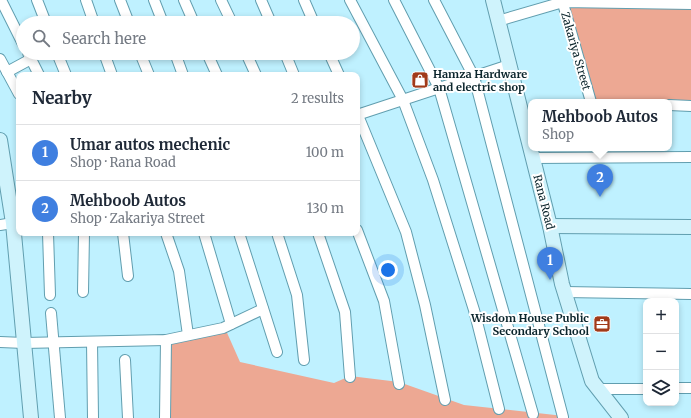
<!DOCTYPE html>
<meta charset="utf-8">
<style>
:root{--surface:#fff;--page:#f6f6f7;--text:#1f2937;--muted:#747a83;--line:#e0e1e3;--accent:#d93025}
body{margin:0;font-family:Merriweather,serif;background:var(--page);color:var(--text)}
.controls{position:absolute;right:12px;bottom:12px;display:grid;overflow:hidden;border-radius:8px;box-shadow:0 2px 6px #0003}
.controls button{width:36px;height:36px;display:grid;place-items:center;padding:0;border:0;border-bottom:1px solid var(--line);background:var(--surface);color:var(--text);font:20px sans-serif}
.you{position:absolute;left:388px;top:270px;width:14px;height:14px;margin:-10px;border:3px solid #fff;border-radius:50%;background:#1a73e8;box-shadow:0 0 0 6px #1a73e833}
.badge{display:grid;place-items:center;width:26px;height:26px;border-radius:50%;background:var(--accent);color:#fff;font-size:13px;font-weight:700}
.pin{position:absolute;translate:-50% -33px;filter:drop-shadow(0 1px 2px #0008)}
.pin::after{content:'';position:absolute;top:21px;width:14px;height:12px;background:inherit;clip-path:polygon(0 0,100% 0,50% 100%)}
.popup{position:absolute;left:528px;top:99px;width:144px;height:52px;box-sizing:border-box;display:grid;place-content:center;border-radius:8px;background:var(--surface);filter:drop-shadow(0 1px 3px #0005);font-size:13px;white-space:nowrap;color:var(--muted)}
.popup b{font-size:15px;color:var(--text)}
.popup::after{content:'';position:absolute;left:50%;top:100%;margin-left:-8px;border:8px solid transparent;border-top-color:var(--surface)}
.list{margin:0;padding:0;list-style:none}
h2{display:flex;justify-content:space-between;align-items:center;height:52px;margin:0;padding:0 16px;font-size:17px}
h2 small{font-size:13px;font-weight:400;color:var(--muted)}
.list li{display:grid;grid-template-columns:26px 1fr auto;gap:12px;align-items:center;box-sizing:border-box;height:56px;padding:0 16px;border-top:1px solid var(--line)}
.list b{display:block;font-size:15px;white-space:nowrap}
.list p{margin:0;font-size:13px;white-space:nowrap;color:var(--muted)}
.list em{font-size:13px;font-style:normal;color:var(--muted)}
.icon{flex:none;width:22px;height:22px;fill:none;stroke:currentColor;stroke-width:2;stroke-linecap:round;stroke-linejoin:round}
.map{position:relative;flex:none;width:691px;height:418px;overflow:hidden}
.search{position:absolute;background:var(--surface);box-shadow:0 2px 6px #0003;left:16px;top:16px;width:344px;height:44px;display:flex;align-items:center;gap:10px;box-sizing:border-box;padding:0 14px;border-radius:22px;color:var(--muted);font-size:15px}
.panel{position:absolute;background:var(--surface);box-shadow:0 2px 6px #0003;left:16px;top:72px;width:344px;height:164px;border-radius:8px}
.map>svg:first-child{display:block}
.green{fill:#eda893}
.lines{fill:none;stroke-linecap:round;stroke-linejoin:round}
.street-casing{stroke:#619eaf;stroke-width:12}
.secondary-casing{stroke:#619eaf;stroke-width:16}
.street{stroke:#fff;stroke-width:10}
.secondary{stroke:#cff3fc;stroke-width:14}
.labels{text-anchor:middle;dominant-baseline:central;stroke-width:4;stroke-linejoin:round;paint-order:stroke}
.street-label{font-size:11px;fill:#0b252c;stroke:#fff}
.poi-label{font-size:11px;font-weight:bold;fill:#0b252c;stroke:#fff;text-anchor:start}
</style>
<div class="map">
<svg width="691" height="418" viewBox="0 0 691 418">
<rect width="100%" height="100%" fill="#bff1ff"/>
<g class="green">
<polygon points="691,5 691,106 669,102 591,102 565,7"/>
<polygon points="224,326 240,362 334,383 350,376 399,382 464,405 564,416 566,418 166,418 166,339"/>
</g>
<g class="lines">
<g class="street-casing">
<g id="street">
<polyline points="1,0 23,44"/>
<polyline points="37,0 46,23"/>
<polyline points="86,0 94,23"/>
<polyline points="120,0 129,23"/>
<polyline points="154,0 163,23"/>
<polyline points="184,0 194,23"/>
<polyline points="221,0 232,23"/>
<polyline points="261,0 271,23"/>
<polyline points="304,0 314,23"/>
<polyline points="350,0 403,100 433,180 474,310 499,409"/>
<polyline points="394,0 439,88 533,414"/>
<polyline points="434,0 474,77 563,417"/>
<polyline points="562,0 591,102"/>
<polyline points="498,21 563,2 691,4"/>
<polyline points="28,53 39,75"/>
<polyline points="57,53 66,75"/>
<polyline points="104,53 112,75"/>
<polyline points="140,53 149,75"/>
<polyline points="175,53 183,75"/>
<polyline points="207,53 217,75"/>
<polyline points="246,53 256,75"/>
<polyline points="285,53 294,75"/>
<polyline points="329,53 339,75"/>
<polyline points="0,59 19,94"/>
<polyline points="7,72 31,59"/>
<polyline points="669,105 691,106"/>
<polyline points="357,113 406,232 425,305 445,400"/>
<polyline points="357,115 509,65"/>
<polyline points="533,158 691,157"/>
<polyline points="0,225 19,222"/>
<polyline points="357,230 384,301 399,384"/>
<polyline points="48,233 50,295"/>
<polyline points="123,233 128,276"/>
<polyline points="166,233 179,271 188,335"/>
<polyline points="204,233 231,324"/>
<polyline points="239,233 277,352"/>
<polyline points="277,233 297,295 304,360"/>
<polyline points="318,233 345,312 350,377"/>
<polyline points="83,292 84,233"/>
<polyline points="564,292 691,294"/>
<polyline points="51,313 60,418"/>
<polyline points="0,342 24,343 166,340 223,328 263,309"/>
<polyline points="92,342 93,418"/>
<polyline points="125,360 128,418"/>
<polyline points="676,388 691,388"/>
<polyline points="599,389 646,389"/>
<polyline points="165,418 166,340"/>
</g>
</g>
<g class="secondary-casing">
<g id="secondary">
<polyline points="493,0 550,226 562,284 592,381 621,418"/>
<polyline points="0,140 13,223 31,418"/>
<polyline points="550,226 691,227"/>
</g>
</g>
<use href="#street" class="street"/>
<use href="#secondary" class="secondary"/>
</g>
<defs>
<g id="shop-square" transform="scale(0.9)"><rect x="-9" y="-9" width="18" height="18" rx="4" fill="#a13a19" stroke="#fff"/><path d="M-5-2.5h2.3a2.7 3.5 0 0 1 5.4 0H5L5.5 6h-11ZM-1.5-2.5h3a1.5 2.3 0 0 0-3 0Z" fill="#fff"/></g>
<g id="office-square" transform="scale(0.9)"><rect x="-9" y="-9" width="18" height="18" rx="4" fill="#a13a19" stroke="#fff"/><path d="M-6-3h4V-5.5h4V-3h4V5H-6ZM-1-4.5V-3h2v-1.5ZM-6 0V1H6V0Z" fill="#fff"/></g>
</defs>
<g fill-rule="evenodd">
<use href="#shop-square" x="420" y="80"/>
<use href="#office-square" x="602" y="324"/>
</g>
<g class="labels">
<g class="street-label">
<text transform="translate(576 51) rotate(74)">Zakariya Street</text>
<text transform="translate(544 202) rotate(76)">Rana Road</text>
</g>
<g class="poi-label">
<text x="433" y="74">Hamza Hardware<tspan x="433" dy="13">and electric shop</tspan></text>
<text x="589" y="318" text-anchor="end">Wisdom House Public<tspan x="589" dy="13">Secondary School</tspan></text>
</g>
</g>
</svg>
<div class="controls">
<button>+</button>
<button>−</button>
<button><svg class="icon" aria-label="layers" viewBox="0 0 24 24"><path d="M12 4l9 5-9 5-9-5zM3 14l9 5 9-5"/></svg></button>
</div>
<div class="you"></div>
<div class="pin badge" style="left:550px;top:280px;background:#3f7fe0">1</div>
<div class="pin badge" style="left:600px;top:197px;background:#3f7fe0">2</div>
<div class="popup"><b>Mehboob Autos</b>Shop</div>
<div class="search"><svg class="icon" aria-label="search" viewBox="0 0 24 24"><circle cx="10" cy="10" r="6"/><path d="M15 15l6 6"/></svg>Search here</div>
<section class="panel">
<h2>Nearby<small>2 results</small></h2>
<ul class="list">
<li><span class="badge" style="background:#3f7fe0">1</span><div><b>Umar autos mechenic</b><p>Shop · Rana Road</p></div><em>100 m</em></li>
<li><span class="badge" style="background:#3f7fe0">2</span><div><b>Mehboob Autos</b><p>Shop · Zakariya Street</p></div><em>130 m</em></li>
</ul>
</section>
</div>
